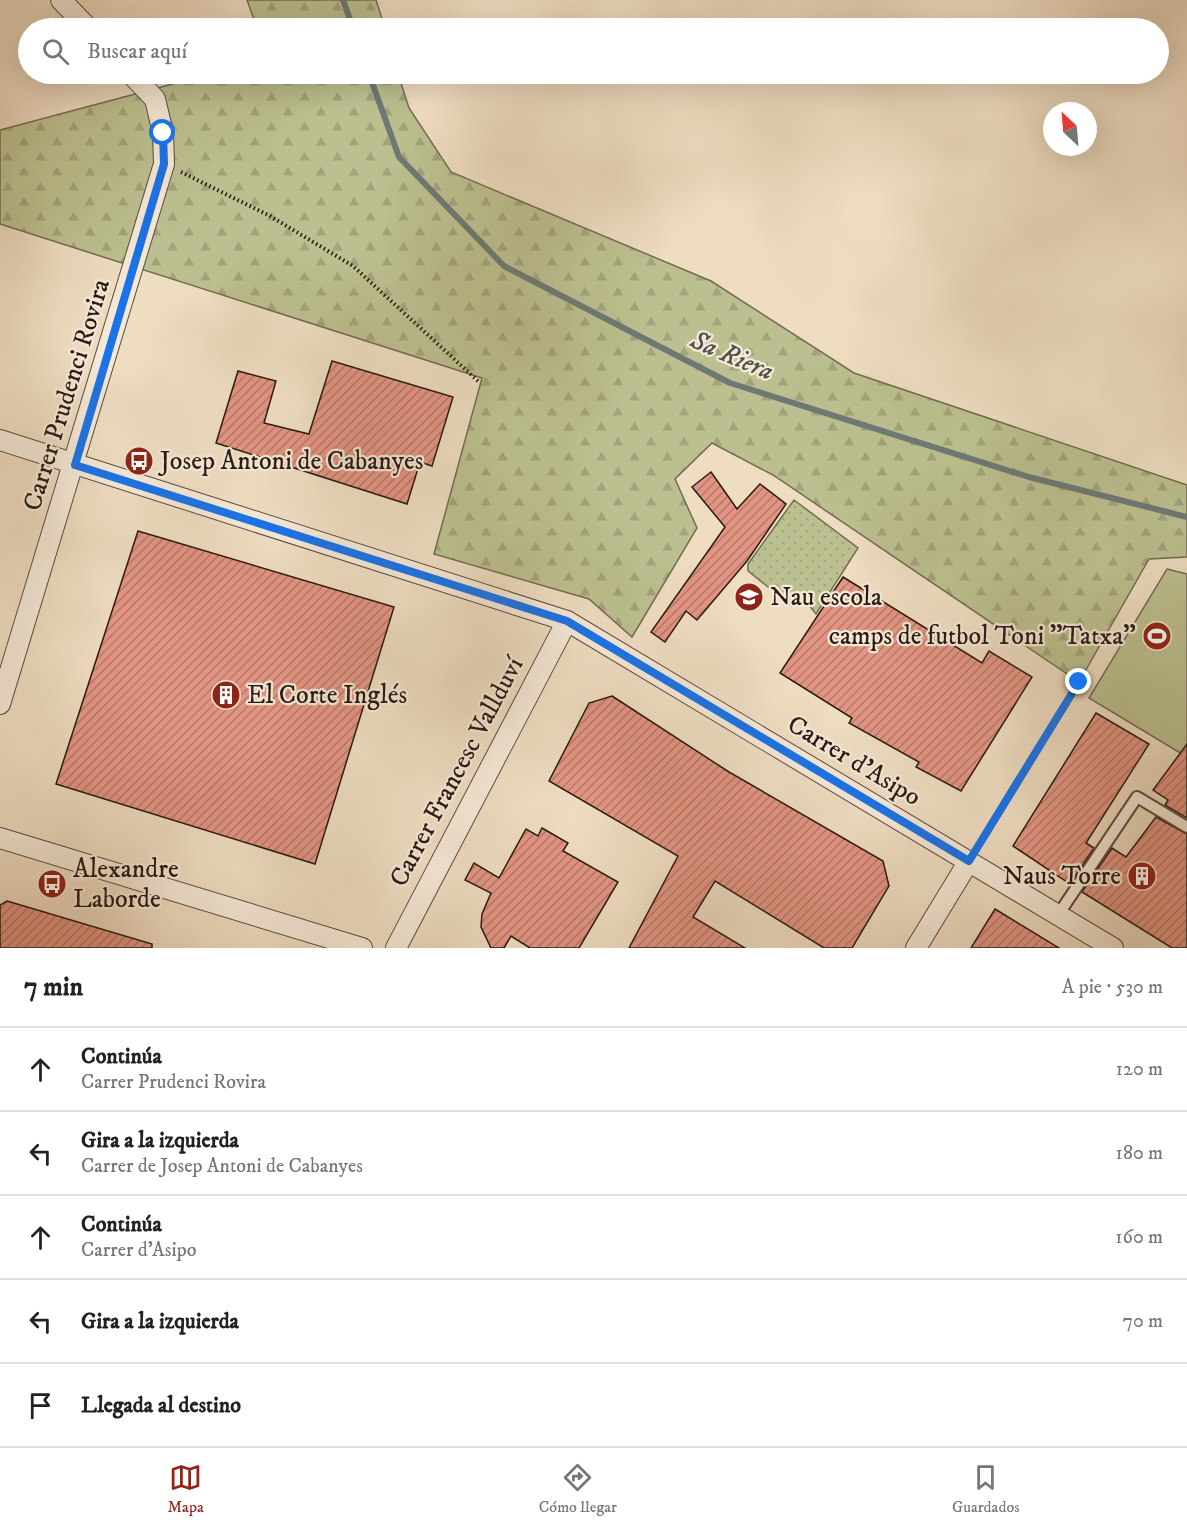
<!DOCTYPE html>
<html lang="es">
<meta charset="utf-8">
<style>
:root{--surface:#fff;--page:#f2f2f2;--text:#222;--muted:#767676;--line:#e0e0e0;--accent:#8f2418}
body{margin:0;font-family:"IM FELL DW Pica",serif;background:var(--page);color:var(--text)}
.compass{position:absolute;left:1043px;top:102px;width:54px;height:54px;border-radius:50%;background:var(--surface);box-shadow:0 6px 24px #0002;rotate:334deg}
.stop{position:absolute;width:18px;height:18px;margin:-14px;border:4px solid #1a73e8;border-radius:50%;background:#fff}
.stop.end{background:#1a73e8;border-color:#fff;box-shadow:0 2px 6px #0008}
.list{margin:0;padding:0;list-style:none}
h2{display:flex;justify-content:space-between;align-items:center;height:78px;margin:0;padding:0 24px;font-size:26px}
h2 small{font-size:20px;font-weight:400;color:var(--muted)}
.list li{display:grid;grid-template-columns:39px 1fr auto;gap:18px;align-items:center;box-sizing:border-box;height:84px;padding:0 24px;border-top:2px solid var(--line)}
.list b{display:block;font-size:22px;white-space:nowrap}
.list p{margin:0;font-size:20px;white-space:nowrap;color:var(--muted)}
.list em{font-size:20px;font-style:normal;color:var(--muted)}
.icon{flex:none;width:33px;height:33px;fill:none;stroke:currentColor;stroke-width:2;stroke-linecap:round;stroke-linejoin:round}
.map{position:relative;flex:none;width:1187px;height:948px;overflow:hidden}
.search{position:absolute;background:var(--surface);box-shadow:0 6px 24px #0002;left:18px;right:18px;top:18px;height:66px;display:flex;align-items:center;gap:15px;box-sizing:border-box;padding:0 21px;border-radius:33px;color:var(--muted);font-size:22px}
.sheet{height:498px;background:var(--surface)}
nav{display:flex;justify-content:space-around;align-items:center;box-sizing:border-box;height:84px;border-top:2px solid var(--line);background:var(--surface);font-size:16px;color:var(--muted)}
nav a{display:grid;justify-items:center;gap:3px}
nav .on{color:var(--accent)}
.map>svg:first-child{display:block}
.grass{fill:#bcc090;stroke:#726c52;stroke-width:1.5}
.forest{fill:url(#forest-firs);stroke:#726c52;stroke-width:1.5}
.park{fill:url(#park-dots);stroke:#726c52;stroke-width:1.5}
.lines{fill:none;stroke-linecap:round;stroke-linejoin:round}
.stream{stroke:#6d7a74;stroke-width:6}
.building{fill:url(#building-hatch);stroke:#291913;stroke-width:1.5}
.service-casing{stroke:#5a4a3f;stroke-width:14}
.minor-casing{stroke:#5a4a3f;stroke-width:22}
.path{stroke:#291913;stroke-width:4;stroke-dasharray:1.5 3;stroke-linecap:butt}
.service{stroke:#f5e9d7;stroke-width:10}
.minor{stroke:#f5e9d7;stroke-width:20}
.route{stroke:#1a73e8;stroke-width:8}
.labels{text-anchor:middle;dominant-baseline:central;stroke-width:4.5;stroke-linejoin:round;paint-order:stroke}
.street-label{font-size:26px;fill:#291913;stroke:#f5e9d7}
.poi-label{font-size:26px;fill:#291913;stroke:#f5e9d7;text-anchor:start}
.water-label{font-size:27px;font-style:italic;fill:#51524b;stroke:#f5e9d7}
</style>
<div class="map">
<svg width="1187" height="948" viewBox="0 0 1187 948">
<defs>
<pattern id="forest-firs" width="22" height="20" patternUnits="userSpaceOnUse" patternTransform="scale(1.5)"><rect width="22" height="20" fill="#bcc090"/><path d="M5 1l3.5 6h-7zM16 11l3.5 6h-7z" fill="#a2a47b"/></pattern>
<pattern id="park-dots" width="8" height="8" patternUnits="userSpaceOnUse" patternTransform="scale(1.5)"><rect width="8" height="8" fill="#bcc090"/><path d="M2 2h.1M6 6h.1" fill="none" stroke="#a2a47b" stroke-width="1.8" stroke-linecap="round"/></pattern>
<pattern id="building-hatch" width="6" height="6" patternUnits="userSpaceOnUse" patternTransform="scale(1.5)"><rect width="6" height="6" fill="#e39583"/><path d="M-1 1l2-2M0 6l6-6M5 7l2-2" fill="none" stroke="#b8796a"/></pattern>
</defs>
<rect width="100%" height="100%" fill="#efddc2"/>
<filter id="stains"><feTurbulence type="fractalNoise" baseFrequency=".00333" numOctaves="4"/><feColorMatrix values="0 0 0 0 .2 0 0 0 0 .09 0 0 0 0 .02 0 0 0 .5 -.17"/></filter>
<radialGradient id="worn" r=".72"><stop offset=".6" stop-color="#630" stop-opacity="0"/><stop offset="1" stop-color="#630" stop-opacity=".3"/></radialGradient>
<polygon class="grass" points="1167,569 1187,574 1187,757 1089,698"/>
<g class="forest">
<polygon points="247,0 376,0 385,28 257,28"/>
<polygon points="210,74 398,74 409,108 451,172 711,281 854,373 1187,485 1187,557 1149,559 1079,682 773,475 712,443 675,479 697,528 632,637 589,599 434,554 482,378 0,224 0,130"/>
</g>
<polygon class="park" points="794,500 858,548 816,614 808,604 792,606 748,571 748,564"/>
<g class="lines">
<g class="stream">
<polyline points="343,0 353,28"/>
<polyline points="369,74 399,157 504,266 730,383 1029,477 1187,517"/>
</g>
</g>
<g class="building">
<polygon points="332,361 453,397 432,466 420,462 407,504 216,443 238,371 276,381 264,423 309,434"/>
<polygon points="711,472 737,509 760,484 786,504 747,561 697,620 686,611 665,642 651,632 725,527 692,487"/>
<polygon points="138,531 394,607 315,864 56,784"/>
<polygon points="843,577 982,663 989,651 1032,677 961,791 916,767 919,762 849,723 852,718 780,673"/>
<polygon points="612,696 729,772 883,861 889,886 852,948 824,948 715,881 693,917 745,948 629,948 678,856 549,781 589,703"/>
<polygon points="1096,713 1149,744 1086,843 1094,848 1070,884 1013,846"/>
<polygon points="1187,744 1187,818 1165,805 1168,800 1153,790"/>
<polygon points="1156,817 1187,834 1187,948 1172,948 1082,892 1112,848 1126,857"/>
<polygon points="542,828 568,843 563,851 618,882 579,948 530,948 511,936 504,948 491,948 481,927 482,914 491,893 465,880 474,863 499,878 526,829 538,836"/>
<polygon points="7,901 152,944 152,948 0,948 0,905"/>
<polygon points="995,909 1059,948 971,948"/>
</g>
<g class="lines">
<g class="service-casing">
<polyline id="service" points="1058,915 1137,797 1187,827"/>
</g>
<g class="minor-casing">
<g id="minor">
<polyline points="61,0 88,28"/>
<polyline points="0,440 567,621 1113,948"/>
<polyline points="0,704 164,164 163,133 155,99 131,74"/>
<polyline points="0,838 362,948"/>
<polyline points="396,948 567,621"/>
<polyline points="916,948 969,861"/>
</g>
</g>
<g class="path">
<polyline points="181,172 270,216 353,266 478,381"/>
<polyline points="979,845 1079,682"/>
</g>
<use href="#service" class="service"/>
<use href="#minor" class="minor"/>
</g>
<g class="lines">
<polyline class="route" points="163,133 164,164 75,465 567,621 969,861 1079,682"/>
</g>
<defs>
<g id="bus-disc" transform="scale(1.5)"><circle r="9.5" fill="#8f2418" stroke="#f5e9d7"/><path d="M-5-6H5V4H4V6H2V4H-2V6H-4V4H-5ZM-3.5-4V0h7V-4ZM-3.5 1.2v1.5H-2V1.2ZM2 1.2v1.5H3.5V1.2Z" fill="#fff"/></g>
<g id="school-disc" transform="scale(1.5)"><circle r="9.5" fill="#8f2418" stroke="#f5e9d7"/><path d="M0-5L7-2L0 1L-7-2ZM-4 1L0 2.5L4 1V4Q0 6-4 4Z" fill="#fff"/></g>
<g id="stadium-disc" transform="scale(1.5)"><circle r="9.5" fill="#8f2418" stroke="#f5e9d7"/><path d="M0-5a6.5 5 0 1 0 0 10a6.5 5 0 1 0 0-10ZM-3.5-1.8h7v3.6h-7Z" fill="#fff"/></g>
<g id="building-disc" transform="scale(1.5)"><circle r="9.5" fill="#8f2418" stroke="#f5e9d7"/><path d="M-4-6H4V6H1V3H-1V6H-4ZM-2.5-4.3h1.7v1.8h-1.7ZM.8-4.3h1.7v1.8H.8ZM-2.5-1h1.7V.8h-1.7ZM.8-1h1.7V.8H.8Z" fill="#fff"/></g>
</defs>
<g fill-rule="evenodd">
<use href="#bus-disc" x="139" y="461"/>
<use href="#school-disc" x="749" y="597"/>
<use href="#stadium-disc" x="1157" y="636"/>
<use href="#building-disc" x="226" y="695"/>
<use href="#building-disc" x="1142" y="876"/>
<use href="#bus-disc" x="52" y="884"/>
</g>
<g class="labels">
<g class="street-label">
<text transform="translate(67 395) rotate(-73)">Carrer Prudenci Rovira</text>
<text transform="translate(854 761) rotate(31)">Carrer d'Asipo</text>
<text transform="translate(457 772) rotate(-62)">Carrer Francesc Vallduví</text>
</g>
<g class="poi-label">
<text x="160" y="461">Josep Antoni de Cabanyes</text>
<text x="770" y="597">Nau escola</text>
<text x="1136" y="636" text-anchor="end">camps de futbol Toni "Tatxa"</text>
<text x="247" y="695">El Corte Inglés</text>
<text x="73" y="869">Alexandre<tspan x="73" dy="30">Laborde</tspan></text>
<text x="1121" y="876" text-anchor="end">Naus Torre</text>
</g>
<g class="water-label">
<text transform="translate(732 356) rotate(23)">Sa Riera</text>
</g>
</g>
<rect width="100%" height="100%" filter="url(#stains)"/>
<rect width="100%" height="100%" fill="url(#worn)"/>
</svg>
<svg class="compass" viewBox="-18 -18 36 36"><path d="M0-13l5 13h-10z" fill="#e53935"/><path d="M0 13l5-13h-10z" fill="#767676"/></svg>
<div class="stop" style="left:163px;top:133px"></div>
<div class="stop end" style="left:1079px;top:682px"></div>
<div class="search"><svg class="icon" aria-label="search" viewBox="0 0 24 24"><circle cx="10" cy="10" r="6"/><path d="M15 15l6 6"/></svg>Buscar aquí</div>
</div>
<section class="sheet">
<h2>7 min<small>A pie · 530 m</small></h2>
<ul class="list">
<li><svg class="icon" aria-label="ahead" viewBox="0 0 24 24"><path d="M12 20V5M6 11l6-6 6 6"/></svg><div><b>Continúa</b><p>Carrer Prudenci Rovira</p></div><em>120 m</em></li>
<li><svg class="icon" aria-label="left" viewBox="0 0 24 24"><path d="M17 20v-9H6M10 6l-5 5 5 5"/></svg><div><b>Gira a la izquierda</b><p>Carrer de Josep Antoni de Cabanyes</p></div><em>180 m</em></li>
<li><svg class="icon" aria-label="ahead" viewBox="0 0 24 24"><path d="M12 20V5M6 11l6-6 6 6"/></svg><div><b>Continúa</b><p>Carrer d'Asipo</p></div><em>160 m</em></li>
<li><svg class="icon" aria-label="left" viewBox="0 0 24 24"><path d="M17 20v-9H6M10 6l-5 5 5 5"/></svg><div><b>Gira a la izquierda</b></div><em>70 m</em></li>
<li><svg class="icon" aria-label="arrive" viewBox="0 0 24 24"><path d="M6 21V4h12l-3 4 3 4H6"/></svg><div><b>Llegada al destino</b></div></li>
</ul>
</section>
<nav>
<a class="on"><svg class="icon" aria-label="map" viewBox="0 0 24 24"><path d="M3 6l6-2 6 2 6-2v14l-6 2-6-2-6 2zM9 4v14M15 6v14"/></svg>Mapa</a>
<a><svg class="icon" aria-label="directions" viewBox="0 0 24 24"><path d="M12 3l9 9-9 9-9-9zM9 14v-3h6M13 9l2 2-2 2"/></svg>Cómo llegar</a>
<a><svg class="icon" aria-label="saved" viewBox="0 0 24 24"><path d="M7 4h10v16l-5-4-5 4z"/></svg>Guardados</a>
</nav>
